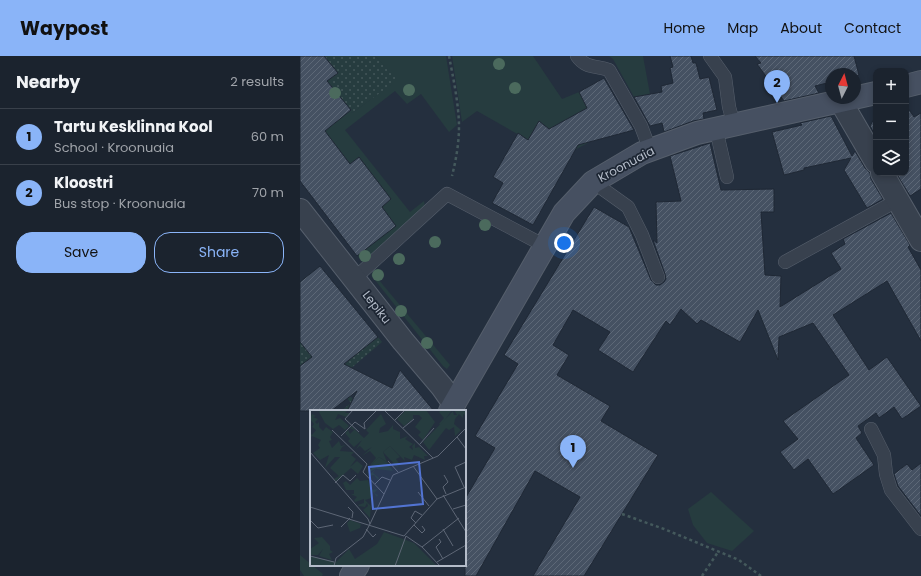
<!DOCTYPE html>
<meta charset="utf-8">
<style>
:root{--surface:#1b232e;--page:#242b36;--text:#f1f3f6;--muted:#a0a4aa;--line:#39404a;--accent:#8ab4f8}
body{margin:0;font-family:Poppins,sans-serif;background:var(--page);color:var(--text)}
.controls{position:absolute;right:12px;top:12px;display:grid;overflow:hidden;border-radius:8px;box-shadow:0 2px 6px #0003}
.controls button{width:36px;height:36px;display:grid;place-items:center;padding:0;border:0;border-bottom:1px solid var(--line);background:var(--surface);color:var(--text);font:20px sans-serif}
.compass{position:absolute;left:525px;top:12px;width:36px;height:36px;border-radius:50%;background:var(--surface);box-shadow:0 2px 6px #0003;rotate:6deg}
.you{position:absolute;left:264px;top:187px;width:14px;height:14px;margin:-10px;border:3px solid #fff;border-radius:50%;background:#1a73e8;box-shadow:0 0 0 6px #1a73e833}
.badge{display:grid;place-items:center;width:26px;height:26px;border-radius:50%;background:var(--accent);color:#111;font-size:13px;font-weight:700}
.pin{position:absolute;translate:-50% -33px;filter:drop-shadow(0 1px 2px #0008)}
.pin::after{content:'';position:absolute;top:21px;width:14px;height:12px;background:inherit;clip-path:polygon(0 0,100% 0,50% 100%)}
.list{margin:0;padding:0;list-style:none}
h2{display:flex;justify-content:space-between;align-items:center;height:52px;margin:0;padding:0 16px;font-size:17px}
h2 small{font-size:13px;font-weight:400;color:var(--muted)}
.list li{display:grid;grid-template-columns:26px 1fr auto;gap:12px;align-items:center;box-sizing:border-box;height:56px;padding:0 16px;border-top:1px solid var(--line)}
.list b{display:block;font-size:15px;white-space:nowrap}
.list p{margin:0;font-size:13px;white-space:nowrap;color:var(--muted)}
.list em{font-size:13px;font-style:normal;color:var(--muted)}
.actions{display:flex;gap:8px;padding:12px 16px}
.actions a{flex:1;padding:9px 0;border:1px solid var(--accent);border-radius:16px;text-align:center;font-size:14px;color:var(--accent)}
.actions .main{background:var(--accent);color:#111}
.icon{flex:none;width:22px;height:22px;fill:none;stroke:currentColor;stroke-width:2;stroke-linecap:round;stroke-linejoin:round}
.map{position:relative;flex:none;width:621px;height:520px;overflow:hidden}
header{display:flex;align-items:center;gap:24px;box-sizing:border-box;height:56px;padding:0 20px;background:var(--accent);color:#111}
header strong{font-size:19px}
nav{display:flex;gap:22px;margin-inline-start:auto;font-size:14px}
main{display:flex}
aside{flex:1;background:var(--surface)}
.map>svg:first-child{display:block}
.grass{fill:#263c3f}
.park{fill:url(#park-dots)}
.building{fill:url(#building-hatch);stroke:#1f2835}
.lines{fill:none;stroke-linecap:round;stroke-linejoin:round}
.lane-casing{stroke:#565f6c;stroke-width:14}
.street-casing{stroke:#565f6c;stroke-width:24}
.secondary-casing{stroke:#565f6c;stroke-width:24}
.path{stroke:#44595c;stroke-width:2.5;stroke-dasharray:3 3;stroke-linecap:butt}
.lane{stroke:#38414e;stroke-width:13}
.street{stroke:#38414e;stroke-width:22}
.secondary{stroke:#465061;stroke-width:22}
.tree{fill:#4b6a5d}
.labels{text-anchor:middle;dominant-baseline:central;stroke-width:3.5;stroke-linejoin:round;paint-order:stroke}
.street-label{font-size:12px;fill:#b4bcc9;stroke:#1d2633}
.inset-road{fill:none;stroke:#5e6776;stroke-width:1}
.view{fill:#5274d3;fill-opacity:0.15;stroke:#5274d3;stroke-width:2}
.inset-edge{fill:none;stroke:#b4bcc9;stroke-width:2}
</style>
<header>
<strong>Waypost</strong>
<nav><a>Home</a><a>Map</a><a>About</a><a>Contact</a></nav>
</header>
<main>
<aside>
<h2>Nearby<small>2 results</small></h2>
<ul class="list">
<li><span class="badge">1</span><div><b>Tartu Kesklinna Kool</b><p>School · Kroonuaia</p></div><em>60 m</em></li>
<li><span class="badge">2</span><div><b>Kloostri</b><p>Bus stop · Kroonuaia</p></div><em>70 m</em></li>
</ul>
<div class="actions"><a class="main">Save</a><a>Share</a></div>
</aside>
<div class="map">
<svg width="621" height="520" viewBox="0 0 621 520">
<defs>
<pattern id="park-dots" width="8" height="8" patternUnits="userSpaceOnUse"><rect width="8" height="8" fill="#263c3f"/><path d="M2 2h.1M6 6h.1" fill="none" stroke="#435659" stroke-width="1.8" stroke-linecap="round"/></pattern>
<pattern id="building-hatch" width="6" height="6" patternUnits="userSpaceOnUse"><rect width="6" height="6" fill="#455162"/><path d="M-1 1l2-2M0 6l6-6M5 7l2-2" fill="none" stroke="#5d6877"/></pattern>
</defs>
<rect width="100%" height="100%" fill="#242f3e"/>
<g class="grass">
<polygon points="75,0 146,0 157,69 149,76 121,38 107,48 95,35 45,74 110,156 124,145 125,151 63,207 57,199 96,170 82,151 91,143 59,101 50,108 38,92 0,122 0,95 51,54 52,57 97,24"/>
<polygon points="152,0 233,0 262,43 279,36 287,52 270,62 288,87 276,93 239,65 228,84 177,55 162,66"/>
<polygon points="309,0 343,0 350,38 368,66 350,70 313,3"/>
<polygon points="73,217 150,309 147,313 143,310 71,219"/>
<polygon points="411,436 454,475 432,495 407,487 393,469 388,453"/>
<polygon points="0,499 23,518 22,520 4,520 0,514"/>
</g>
<g class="park">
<polygon points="24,0 75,0 98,24 52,57 42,44 9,40 37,17"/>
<polygon points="78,281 82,286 36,325 53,343 79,355 41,355 51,347 13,300 1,309 0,316 0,286 38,313"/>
</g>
<g class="building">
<polygon points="0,0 24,0 38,17 27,25 51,54 25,75 50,108 59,101 91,143 82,151 96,170 57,200 0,125"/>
<polygon points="370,0 391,0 393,7 396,7 400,23 409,21 417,54 403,57 404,63 393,65 364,76 362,67 350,70 334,41 362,36 361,30 373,27 370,12 373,11"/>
<polygon points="455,0 554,0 559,19 555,20 555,18 531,18 531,26 515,30 519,37 484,45 457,8 461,7"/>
<polygon points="304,22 334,74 278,89 233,169 192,147 203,127 193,121 218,77 228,84 239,65 249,73 287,52 279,36"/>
<polygon points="606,49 614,61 621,57 621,133 610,140 596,117 606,117"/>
<polygon points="576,59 576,81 570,70"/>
<polygon points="531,60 552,100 555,95 565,112 570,117 571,123 583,143 567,152 544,114 551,102 504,112 504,114 484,119 472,76 502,69 500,67"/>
<polygon points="410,87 421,134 474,133 474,156 461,156 465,219 481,220 480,251 541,213 531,197 545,188 543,183 591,157 610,189 608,191 621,214 621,285 587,225 533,259 569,314 587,301 621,350 602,363 594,351 579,362 576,357 558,370 562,377 556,382 574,409 533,438 508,403 494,414 480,396 498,383 483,365 549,319 513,267 479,281 478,304 458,254 440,286 401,264 397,268 381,253 370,269 366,265 333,316 298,294 310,276 273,254 253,289 269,299 257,319 310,350 301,365 358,399 284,520 233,520 280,441 235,415 176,520 165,520 165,443 195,392 175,380 218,308 204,299 294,151 329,171 351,224 356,229 360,229 364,226 366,223 365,218 353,184 357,187 356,146 381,145 370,100"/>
<polygon points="20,210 78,281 44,308 92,332 100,314 134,355 47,355 57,335 31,355 0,355 0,310 12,301 0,286 0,226"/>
<polygon points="621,407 621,460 598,430 594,418 607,408 612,414"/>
</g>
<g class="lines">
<g class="lane-casing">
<g id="lane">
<path d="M277,0C286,13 296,9 309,14L341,70L350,94"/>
<polyline points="410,0 425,21 429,51 434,69"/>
<polyline points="416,73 427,121"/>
<polyline points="293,126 328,151 342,179 358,221"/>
<polyline points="485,206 598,144"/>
<polyline points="54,223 147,138 245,190"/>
<polyline points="571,373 584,399 586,418 591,434 621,473"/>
</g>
</g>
<g class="street-casing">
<g id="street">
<polyline points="541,46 576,106"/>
<polyline points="582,117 621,184"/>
<polyline points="0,154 103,285 142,331 154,348"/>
</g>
</g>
<g class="secondary-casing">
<g id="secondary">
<polyline points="606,30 621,26"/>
<polyline points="150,355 264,157 293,126 342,97 397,77 576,37"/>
<polyline points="51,520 58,509"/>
</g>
</g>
<g class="path">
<path d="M149,0C153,21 159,49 159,71C159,87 156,104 152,120"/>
<polyline points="322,458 364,473 439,504 461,520"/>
<polyline points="402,520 418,496"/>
</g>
<use href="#lane" class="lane"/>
<use href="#street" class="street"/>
<use href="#secondary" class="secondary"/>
</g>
<g class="tree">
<circle cx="199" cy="8" r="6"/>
<circle cx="215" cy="32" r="6"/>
<circle cx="109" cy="34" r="6"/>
<circle cx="35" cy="37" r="6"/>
<circle cx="185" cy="169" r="6"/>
<circle cx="135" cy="186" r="6"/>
<circle cx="65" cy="200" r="6"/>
<circle cx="99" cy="203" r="6"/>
<circle cx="78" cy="219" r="6"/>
<circle cx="101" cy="255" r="6"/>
<circle cx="127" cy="287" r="6"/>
</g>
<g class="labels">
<g class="street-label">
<text transform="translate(326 108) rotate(-28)">Kroonuaia</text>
<text transform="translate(77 251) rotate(52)">Lepiku</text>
</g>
</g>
<g transform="translate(10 354)">
<rect width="156" height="156" fill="#242f3e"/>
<path d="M131,0H142L131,15L129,14L134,8L129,2ZM80,36L90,47L86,49L89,53L86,54L89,59L73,42ZM69,47L77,52L83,61L66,59L63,63L69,68L68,70L64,65L58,66L67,58L62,54ZM40,110L51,114L50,118L40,122L37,113ZM12,127L20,136V140L23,142L19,144L22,150L9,146L13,139L8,145H0V139L9,133L4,128Z" fill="#263c3f"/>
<path d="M10,0H38L35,3H40L36,7L28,4L25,10L30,8L39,16L35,20L29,15L23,19L15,13L9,2ZM96,0H116L125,12L113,30L108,25L111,22L105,17L112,8L109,5H103V9L94,16L87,9ZM144,0H156V6L153,4V8L149,4L145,9L144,14L151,20L145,26L144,17L139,20L136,18L119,40L113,32L143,1L144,5H147ZM2,4L6,6L3,7L8,9L5,12L7,14L9,12V17L13,21L16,17L23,22L20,27L22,30L19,31L22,38L29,31L31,36L36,35L32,37L30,41L44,42L41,45L46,49L40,57L47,51L53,56L48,64L41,58L26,71L24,69L29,66L20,58L30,47H25L15,58L19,45L10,50L3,43L10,38L8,35L11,30L2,26L0,29V23L2,25L6,20L0,15L2,17L4,14L0,9ZM71,4L76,14L70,18L69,23L78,21L83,15V19L90,22V29L98,26L95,29L103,34L99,37L103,40L102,36L105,33V38L109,37L118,46H114L115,50L104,45L102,50L94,47L95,51L80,36L73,42L77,52L69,47L62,54L67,58L56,64L62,58L61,54L66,48L60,41L52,46L62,37L55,41L50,36L46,39L52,30L44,37L38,31L40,29L35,23L38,20L40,24L44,20L40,18L41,16L54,28L59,23L56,20ZM47,68L50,71L58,70L61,80L68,79L64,83L68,85L67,87L62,81V88L55,90L61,96L60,108L53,100L58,96L57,93L55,97L49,96L48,95L54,93V89L45,92L44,90L47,87L41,84H44V80H36L33,73L36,71L40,75ZM74,122L104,133L127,156H0V146L26,152L39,139L45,149L67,134Z" fill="#263c3f"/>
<path class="inset-road" d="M43,0L35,9L49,22M74,0L123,48M85,10L95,0M93,18L104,9M22,20L57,54L53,62L74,84M31,26L45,12L55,19L54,13L67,0M147,27L156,39M110,34L124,18M0,42L58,109L60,114L53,127L26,148L24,156M78,51L88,62M103,56L127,89M134,65L138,72L133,77L136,84M25,73L33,65L40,71L46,65M65,74L72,67L80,70M154,77L145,57L156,52M108,82L119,96M133,85L156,122M0,97L94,126L127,89L156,77M38,97L43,102L42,108M143,99L156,95M0,110L8,118L23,115M106,113L101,108L105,101L112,105M60,114L83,65L128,46L156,18M104,115L112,123L115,120L112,116M31,117L40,108M56,119L63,127L66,124M133,119L143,136M129,129L131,132L126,137L133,149M112,137L149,108M0,146L24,152M127,152L156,135M85,156L96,126L112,137L130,156"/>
<path class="view" d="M109,52L113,94L63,99L59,57Z"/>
<rect width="156" height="156" class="inset-edge"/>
</g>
</svg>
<div class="controls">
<button>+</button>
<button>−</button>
<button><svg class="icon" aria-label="layers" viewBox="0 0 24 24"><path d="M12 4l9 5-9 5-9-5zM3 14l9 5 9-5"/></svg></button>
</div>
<svg class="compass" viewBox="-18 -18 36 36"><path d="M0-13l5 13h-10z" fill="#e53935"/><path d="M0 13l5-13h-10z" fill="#a0a4aa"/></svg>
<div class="you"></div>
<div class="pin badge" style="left:273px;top:412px">1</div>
<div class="pin badge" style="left:477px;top:47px">2</div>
</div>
</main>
